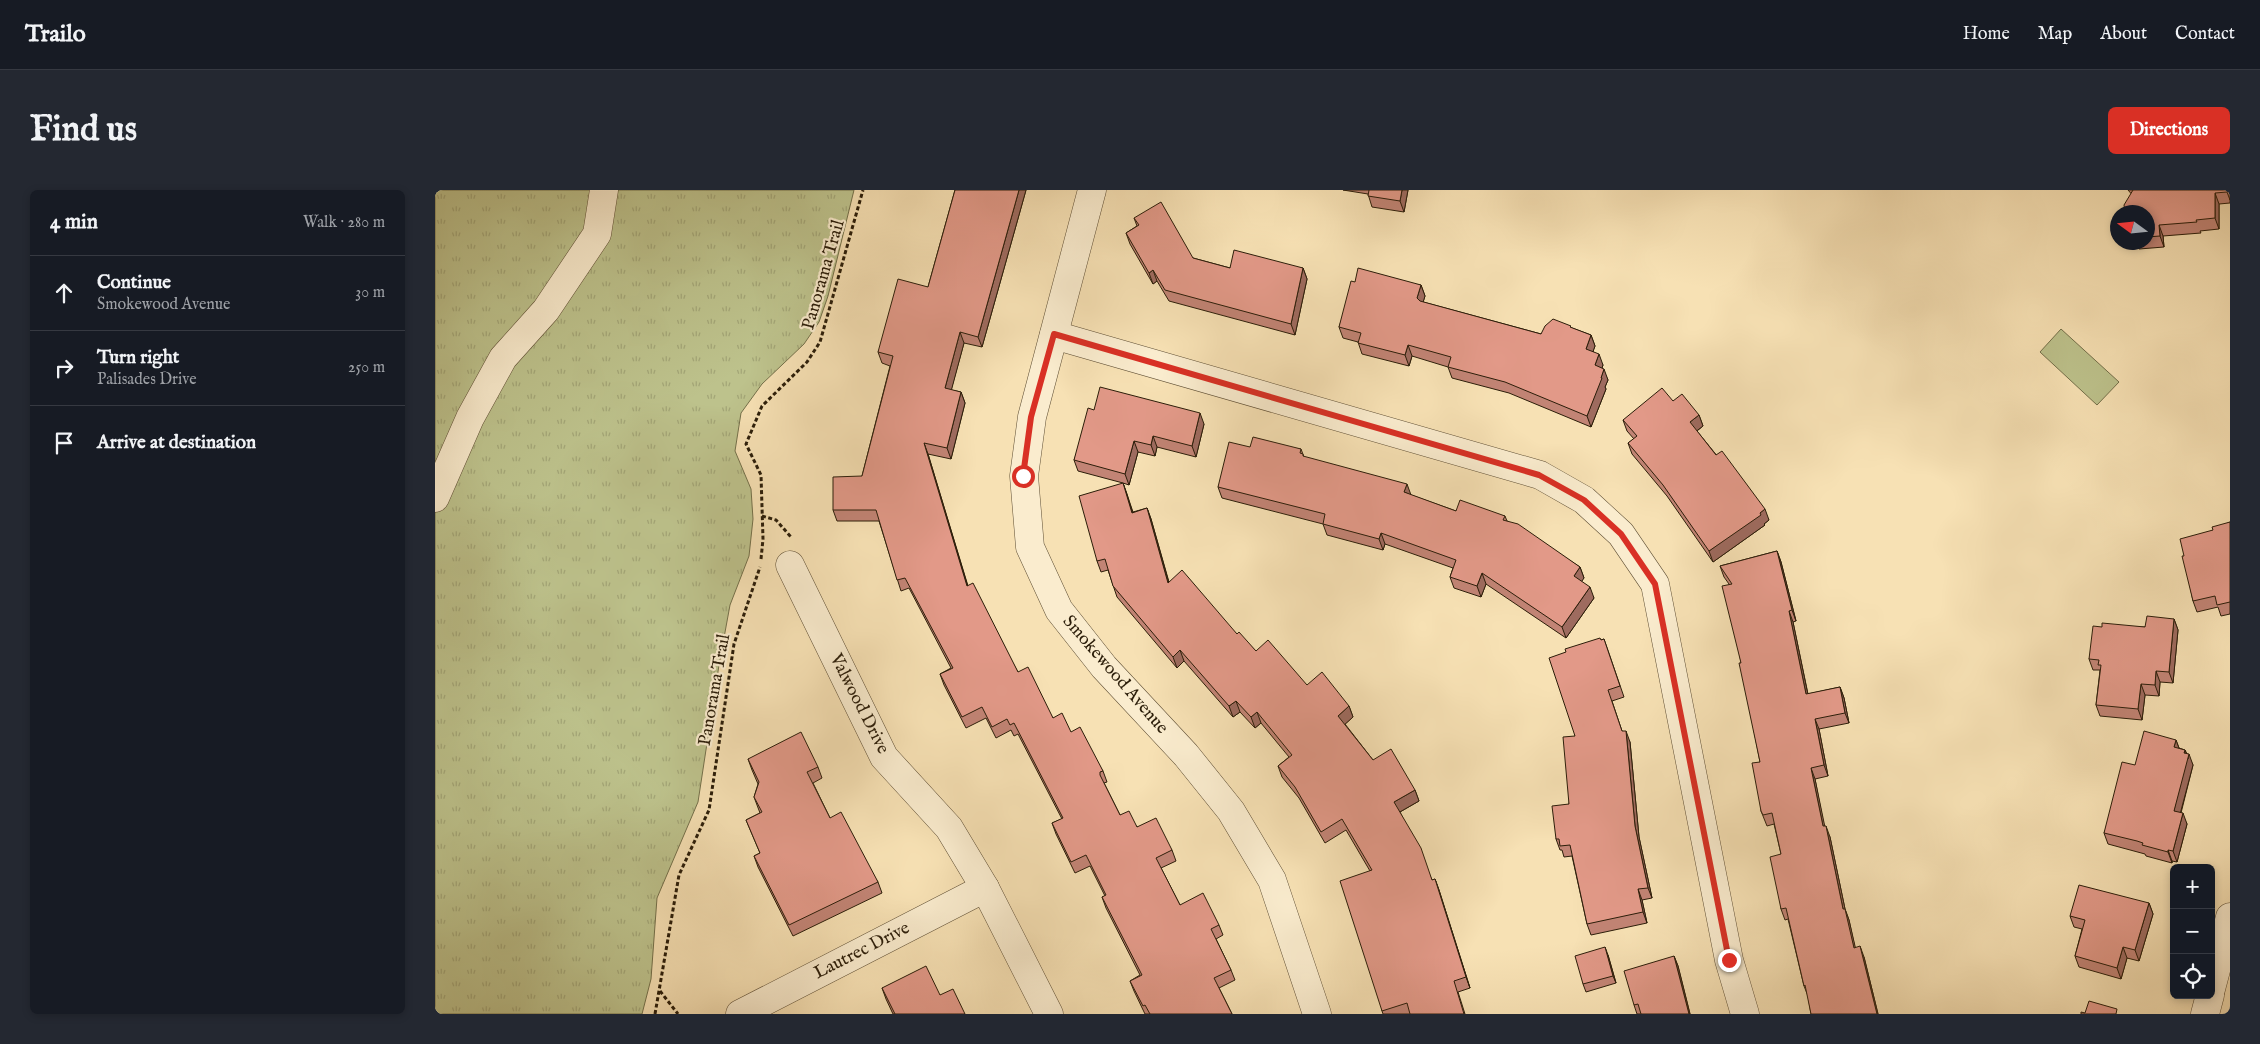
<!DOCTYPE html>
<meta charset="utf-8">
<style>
:root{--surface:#171b24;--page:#242831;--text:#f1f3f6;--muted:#9ea1a6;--line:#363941;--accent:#d93025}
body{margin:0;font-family:"IM FELL English",serif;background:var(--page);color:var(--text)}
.controls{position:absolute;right:15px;bottom:15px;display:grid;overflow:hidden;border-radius:8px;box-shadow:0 2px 8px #0003}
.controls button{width:45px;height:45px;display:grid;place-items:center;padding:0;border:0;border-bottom:1px solid var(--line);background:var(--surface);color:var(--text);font:25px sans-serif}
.compass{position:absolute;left:1675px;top:15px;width:45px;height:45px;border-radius:50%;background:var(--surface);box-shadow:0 2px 8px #0003;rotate:285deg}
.stop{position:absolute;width:15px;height:15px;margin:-11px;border:4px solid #d93025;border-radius:50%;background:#fff}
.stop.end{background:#d93025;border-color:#fff;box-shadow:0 1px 5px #0008}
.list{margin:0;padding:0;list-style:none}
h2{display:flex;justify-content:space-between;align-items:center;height:65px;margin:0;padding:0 20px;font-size:21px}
h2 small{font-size:16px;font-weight:400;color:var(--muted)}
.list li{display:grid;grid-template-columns:32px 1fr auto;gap:15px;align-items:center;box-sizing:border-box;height:75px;padding:0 20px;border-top:1px solid var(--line)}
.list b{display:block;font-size:19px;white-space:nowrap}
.list p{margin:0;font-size:16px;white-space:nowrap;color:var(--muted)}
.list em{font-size:16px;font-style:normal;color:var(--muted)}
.icon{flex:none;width:28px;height:28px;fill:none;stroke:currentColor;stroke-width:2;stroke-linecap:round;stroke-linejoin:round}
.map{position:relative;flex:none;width:1795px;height:824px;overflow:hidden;border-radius:8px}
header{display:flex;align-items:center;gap:30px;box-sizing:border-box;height:70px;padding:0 25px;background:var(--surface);border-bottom:1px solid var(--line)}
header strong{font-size:24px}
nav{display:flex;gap:28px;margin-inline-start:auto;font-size:18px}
.intro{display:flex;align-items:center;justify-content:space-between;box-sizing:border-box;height:120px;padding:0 30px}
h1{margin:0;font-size:35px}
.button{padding:12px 22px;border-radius:8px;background:var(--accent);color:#fff;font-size:18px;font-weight:700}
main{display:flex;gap:30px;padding:0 30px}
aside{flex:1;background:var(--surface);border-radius:8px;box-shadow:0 2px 8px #0003}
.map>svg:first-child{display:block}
.grass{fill:url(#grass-tufts);stroke:#74704a}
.pitch{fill:#bdc28c;stroke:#74704a}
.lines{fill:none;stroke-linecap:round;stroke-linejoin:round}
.minor-casing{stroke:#5e4e34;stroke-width:29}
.path{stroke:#2b1d09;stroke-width:3;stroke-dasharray:4 2.5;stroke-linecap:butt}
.minor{stroke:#faecce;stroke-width:28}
.wall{fill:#c28475;stroke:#2b1d09}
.shaded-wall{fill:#9e6b5f;stroke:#2b1d09}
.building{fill:#e29988;stroke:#2b1d09}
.route{stroke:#d93025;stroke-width:6}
.labels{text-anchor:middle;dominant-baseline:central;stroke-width:4.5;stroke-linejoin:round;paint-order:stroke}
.street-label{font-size:18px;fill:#2b1d09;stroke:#faecce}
</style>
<header>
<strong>Trailo</strong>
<nav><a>Home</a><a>Map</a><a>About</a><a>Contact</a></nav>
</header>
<div class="intro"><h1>Find us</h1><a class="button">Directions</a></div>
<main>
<aside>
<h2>4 min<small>Walk · 280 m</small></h2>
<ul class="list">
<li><svg class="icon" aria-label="ahead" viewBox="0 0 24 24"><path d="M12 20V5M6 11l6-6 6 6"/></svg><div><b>Continue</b><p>Smokewood Avenue</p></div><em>30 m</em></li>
<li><svg class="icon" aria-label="right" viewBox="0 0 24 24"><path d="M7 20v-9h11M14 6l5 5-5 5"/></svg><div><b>Turn right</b><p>Palisades Drive</p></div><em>250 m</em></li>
<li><svg class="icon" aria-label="arrive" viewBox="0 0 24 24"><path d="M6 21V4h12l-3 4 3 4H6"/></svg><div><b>Arrive at destination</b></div></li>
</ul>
</aside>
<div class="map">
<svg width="1795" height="824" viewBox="0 0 1795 824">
<defs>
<pattern id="grass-tufts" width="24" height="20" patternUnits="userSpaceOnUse" patternTransform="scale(1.25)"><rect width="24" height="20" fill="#bdc28c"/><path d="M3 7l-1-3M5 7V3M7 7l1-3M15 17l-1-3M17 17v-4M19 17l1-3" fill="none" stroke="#a3a677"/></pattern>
</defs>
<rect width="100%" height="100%" fill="#f7e1b4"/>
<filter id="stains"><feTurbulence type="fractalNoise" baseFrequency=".004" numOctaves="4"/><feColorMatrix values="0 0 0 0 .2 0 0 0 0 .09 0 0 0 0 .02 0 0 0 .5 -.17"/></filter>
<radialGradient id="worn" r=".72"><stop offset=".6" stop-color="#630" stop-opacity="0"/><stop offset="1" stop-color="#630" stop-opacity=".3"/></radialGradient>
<polygon class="grass" points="0,0 419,0 393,106 384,132 369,154 327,194 306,223 300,261 316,299 318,329 314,366 295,415 284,475 263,612 222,708 216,789 207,824 0,824"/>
<polygon class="pitch" points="1626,139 1684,192 1662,215 1605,162"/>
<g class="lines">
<g class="minor-casing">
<g id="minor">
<polyline points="657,0 597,227 589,286 595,357 624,420 669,477 751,565 796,621 837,690 882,824"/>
<polyline points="619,145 1105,285 1149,310 1186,344 1220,394 1294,770 1310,824"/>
<polyline points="0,308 35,228 68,168 111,120 162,44 169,0"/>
<polyline points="355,375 449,567 514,638 550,698 614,824"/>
<polyline points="1776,799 1795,727"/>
<polyline points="305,824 550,698"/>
<polyline points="1770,824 1775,805"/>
</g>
</g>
<g class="path">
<polyline points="327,326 341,330 356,347"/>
<polyline points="326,369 328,349 326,285 311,254 327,216 372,172 385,152 428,0"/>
<polyline points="225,801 243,824"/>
<polyline points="220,824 244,685 274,620 299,454 325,377"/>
</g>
<use href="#minor" class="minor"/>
</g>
<g class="wall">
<polygon points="520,0 591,0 547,157 529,153 516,200 526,202 530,213 516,269 493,264 533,396 583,482 618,528 636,542 668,581 672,592 669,593 685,625 737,660 741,671 726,678 745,715 784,735 788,745 781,749 796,780 800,790 784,798 797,824 710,824 699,801 695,791 705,785 671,718 667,707 670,706 655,676 640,683 621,644 617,633 627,629 583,544 579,546 576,540 561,548 551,528 531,538 509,495 505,484 516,478 474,398 466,401 444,331 402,331 398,320 427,286 455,176 447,173 443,162 493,97"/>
<polygon points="908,0 973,0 969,22 937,17 933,4"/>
<polygon points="1693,0 1795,0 1795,13 1784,14 1784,39 1765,41 1766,43 1728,46 1729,57 1704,59 1702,52 1712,52 1712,22"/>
<polygon points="699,28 758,68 795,78 868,78 872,89 860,145 734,111 722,91 718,94 695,54 691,43 702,36"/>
<polygon points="920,92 986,95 990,106 988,112 1106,144 1137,138 1156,145 1160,156 1158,161 1168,175 1167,178 1173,190 1170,197 1171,199 1156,237 1074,203 1017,188 1013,177 977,166 974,176 927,164 923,152 908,148 904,137"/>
<polygon points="1238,211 1264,225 1268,236 1262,241 1334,330 1329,334 1330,335 1278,372 1232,306 1197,264 1193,253 1199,249 1192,241 1188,230"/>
<polygon points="659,220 769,234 761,267 722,257 720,266 703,262 694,295 688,293 698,322 712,318 716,329 734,392 802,444 821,461 872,495 914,516 918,527 910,534 938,570 980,600 984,611 965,622 997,690 1000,689 1004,700 1035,798 1023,802 1030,824 948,824 947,821 935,681 911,640 890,653 864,608 847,587 843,576 854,567 826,533 820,538 805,522 798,527 749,471 742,478 682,407 673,380 666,382 662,371 688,293 643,281 639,270"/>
<polygon points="815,257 866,259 869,267 1021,321 1070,326 1072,331 1145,377 1149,388 1146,391 1159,408 1131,448 1051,394 1046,407 1019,398 1015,387 1018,378 950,354 948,360 892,345 888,334 787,308 783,297"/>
<polygon points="1795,332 1795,424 1786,426 1783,417 1762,422 1758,411 1749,366 1778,340"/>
<polygon points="1342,361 1346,372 1361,431 1358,432 1373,504 1405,497 1409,508 1414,533 1384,539 1393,586 1380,589 1389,636 1395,647 1410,719 1414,730 1420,758 1429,767 1443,824 1376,824 1373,806 1369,796 1353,729 1350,730 1346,719 1346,664 1339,634 1332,636 1326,621 1325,572 1306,473 1294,394 1289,387 1285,376"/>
<polygon points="1739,429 1743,440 1738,493 1725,492 1724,506 1710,505 1707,530 1665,526 1661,515 1665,480 1658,480 1654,469 1667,437 1710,437"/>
<polygon points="1169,449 1189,507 1177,511 1187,541 1195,552 1204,647 1217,708 1207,710 1212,733 1156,745 1152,734 1137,666 1129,667 1127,660 1125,660 1121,649 1134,614 1140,546 1166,450"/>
<polygon points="1741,550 1744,558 1750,560 1758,575 1746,623 1752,634 1742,672 1737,671 1737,673 1711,666 1710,664 1673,654 1669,643 1700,575"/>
<polygon points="313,569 383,577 387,588 378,593 395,628 443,692 447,703 358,746 323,677 319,666 325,663 311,630 325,623 319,607 323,594 317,580"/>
<polygon points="1714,713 1718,724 1704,771 1692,768 1686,789 1644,777 1640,766 1647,739 1639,737 1635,726"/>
<polygon points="1173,765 1181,793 1151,802 1148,794"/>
<polygon points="1239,766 1243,776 1255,824 1202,824 1199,815"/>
<polygon points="447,798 505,805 530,824 458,824 451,809"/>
</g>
<g class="shaded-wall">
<polygon points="584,0 591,0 547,157 543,147"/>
<polygon points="967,0 973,0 969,22 965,11"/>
<polygon points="1792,0 1795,0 1795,10 1792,2"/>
<polygon points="1780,3 1784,14 1784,39 1780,28"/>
<polygon points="1724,35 1728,46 1729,57 1725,46"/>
<polygon points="868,78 872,89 860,145 856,134"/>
<polygon points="718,80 722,91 718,94 714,83"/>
<polygon points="986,95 990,106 986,119 982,108"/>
<polygon points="525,142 529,153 514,209 510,198"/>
<polygon points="1156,145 1160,156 1155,170 1151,159"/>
<polygon points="973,155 977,166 974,176 970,165"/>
<polygon points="1164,164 1168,175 1164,186 1160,175"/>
<polygon points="1169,179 1173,190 1170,197 1171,199 1156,237 1152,226"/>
<polygon points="526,202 530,213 516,269 512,258"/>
<polygon points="765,223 769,234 761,267 757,256"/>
<polygon points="1264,225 1268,236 1259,243 1255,232"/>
<polygon points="718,246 722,257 720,266 716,255"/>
<polygon points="699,251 703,262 694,295 690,284"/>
<polygon points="489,253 493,264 536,407 532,396"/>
<polygon points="688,293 692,304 701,334 697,323"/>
<polygon points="972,294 976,305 969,302"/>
<polygon points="712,318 716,329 737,404 733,393"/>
<polygon points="1330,319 1334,330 1329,334 1330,335 1278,372 1274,361"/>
<polygon points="946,343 950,354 948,360 944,349"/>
<polygon points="1342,361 1346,372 1361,431 1357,420"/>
<polygon points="1145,377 1149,388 1143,397 1139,386"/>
<polygon points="1047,383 1051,394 1046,407 1042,396"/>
<polygon points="1155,397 1159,408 1131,448 1127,437"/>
<polygon points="1354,421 1358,432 1375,515 1371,504"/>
<polygon points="1739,429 1743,440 1738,493 1734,482"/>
<polygon points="745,460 749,471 742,478 738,467"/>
<polygon points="1721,481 1725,492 1724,506 1720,495"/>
<polygon points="1706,494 1710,505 1707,530 1703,519"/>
<polygon points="1405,497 1409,508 1414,533 1410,523"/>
<polygon points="801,511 805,522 798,527 794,516"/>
<polygon points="914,516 918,527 907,537 903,526"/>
<polygon points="822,522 826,533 820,538 816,527"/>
<polygon points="1380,529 1384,539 1393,586 1389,575"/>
<polygon points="1191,541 1195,552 1204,647 1217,708 1213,698 1200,636"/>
<polygon points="1741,550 1745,561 1739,557"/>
<polygon points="1750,560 1753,569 1754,564 1758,575 1743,632 1739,621"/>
<polygon points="1376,578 1380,589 1392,647 1388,636"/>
<polygon points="980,600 984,611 963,623 959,612"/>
<polygon points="1748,623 1752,634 1742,672 1738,661"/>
<polygon points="1391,636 1395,647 1410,719 1414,730 1423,769 1419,758 1408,719"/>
<polygon points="1733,660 1737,671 1737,673 1733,662"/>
<polygon points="1000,689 1004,700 1035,798 1031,787"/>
<polygon points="1203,699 1207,710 1212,733 1208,722"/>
<polygon points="1714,713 1718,724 1704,771 1700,760"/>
<polygon points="1425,756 1429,767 1443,824 1442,824"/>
<polygon points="1170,757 1173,765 1181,793 1178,786"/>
<polygon points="1688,757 1692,768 1686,789 1682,778"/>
<polygon points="1239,766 1243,776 1255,824 1254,824"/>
</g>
<g class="building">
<polygon points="520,0 584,0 543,147 525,142 510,198 526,202 512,258 489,253 532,396 538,393 583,482 593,477 618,528 627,523 636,542 645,537 668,581 665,582 665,585 685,625 694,621 702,637 721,628 737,660 721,668 745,715 768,703 784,735 776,739 796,780 779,788 797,824 715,824 710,815 708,816 695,791 707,785 667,707 671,705 651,665 636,672 617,633 628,628 579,533 575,535 572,529 557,537 547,517 527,527 505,484 518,478 470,388 462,390 441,320 398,320 398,287 427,286 458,166 443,162 463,89 493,97"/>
<polygon points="934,0 967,0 965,11 933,6"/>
<polygon points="1698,0 1792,0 1792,2 1780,3 1780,28 1761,30 1762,32 1724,35 1725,46 1712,47 1712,22 1690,22 1689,15"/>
<polygon points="726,12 758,68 795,78 799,60 868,78 856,134 730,100 718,80 714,83 691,43 704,35 699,28"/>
<polygon points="923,78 986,95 982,108 985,111 1106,144 1110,136 1118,129 1136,136 1135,137 1156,145 1151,159 1164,164 1160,175 1169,179 1166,188 1167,188 1152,226 1070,192 1013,177 1016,167 973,155 970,165 923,153 926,143 904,137 916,91 920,92"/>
<polygon points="665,197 765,223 757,256 718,246 716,255 699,251 690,284 639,270 653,218 659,220"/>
<polygon points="1227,198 1238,211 1247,204 1264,225 1255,232 1281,265 1287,261 1330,319 1325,323 1326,325 1274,361 1228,295 1193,253 1202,246 1188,230"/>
<polygon points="818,247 866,259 865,263 868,264 868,266 972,294 969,302 1021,321 1025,310 1070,326 1068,330 1083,334 1145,377 1139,386 1155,397 1127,437 1047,383 1042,396 1015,387 1021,370 946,343 944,349 888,334 890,324 783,297 794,252 815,257"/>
<polygon points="688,293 697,323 712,318 733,393 747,380 802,444 804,442 821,461 833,450 872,495 887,482 914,516 903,526 938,570 956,559 980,600 959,612 986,658 997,690 1000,689 1031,787 1019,791 1029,824 975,824 972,813 947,821 905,691 937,680 907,629 886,642 860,597 843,576 857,565 822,522 816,527 801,511 794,516 745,460 738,467 678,396 670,369 662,371 644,306"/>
<polygon points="1795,332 1795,412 1782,415 1780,406 1758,411 1747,366 1749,366 1745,349 1778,340 1777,337"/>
<polygon points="1342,361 1357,420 1354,421 1371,504 1405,497 1410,523 1380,529 1389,575 1376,578 1388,636 1391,636 1408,719 1410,719 1419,758 1425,756 1442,824 1376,824 1370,795 1369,796 1351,718 1346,719 1335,667 1346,664 1337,623 1328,625 1326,621 1317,573 1325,572 1304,473 1306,473 1287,396 1297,394 1285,376"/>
<polygon points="1712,426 1739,429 1734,482 1721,481 1720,495 1706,494 1703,519 1661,515 1666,475 1663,475 1664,470 1654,469 1658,436 1667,437 1667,433 1710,437"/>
<polygon points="1165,448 1166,450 1169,449 1185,496 1173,500 1187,541 1191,541 1200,636 1213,698 1203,699 1208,722 1152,734 1135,655 1125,656 1124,649 1121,649 1117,616 1134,614 1128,547 1140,546 1114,468 1131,462 1130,459"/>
<polygon points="1709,541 1741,550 1739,557 1750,560 1749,563 1754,564 1739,621 1748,623 1738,661 1733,660 1733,662 1707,655 1708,653 1702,651 1669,643 1687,572 1700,575"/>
<polygon points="366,542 383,577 372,582 395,628 406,622 443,692 354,735 319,666 325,663 311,630 327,622 319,607 324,592 313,569"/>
<polygon points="1644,695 1714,713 1700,760 1688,757 1682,778 1640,766 1650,730 1635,726"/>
<polygon points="1170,757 1178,786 1148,794 1140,766"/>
<polygon points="1239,766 1254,824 1206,824 1203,814 1199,815 1189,781"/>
<polygon points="491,776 505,805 518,799 530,824 460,824 447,798"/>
<polygon points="1654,811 1682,819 1681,824 1646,824 1646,822 1650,823"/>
</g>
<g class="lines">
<polyline class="route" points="588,286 596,227 619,144 1104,285 1149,310 1186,344 1220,394 1294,770"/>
</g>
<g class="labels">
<g class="street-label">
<text transform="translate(389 85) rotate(-74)">Panorama Trail</text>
<text transform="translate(680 485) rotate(49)">Smokewood Avenue</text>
<text transform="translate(280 500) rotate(-80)">Panorama Trail</text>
<text transform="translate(424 514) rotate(63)">Valwood Drive</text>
<text transform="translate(427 761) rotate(-27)">Lautrec Drive</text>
</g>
</g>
<rect width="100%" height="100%" filter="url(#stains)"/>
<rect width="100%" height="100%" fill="url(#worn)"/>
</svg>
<div class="controls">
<button>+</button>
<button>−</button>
<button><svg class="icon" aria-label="locate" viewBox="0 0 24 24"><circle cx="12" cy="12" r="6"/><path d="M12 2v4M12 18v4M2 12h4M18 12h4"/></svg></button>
</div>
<svg class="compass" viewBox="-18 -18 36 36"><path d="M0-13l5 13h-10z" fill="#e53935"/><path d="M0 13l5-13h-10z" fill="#9ea1a6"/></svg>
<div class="stop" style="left:588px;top:286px"></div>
<div class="stop end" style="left:1294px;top:770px"></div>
</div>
</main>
